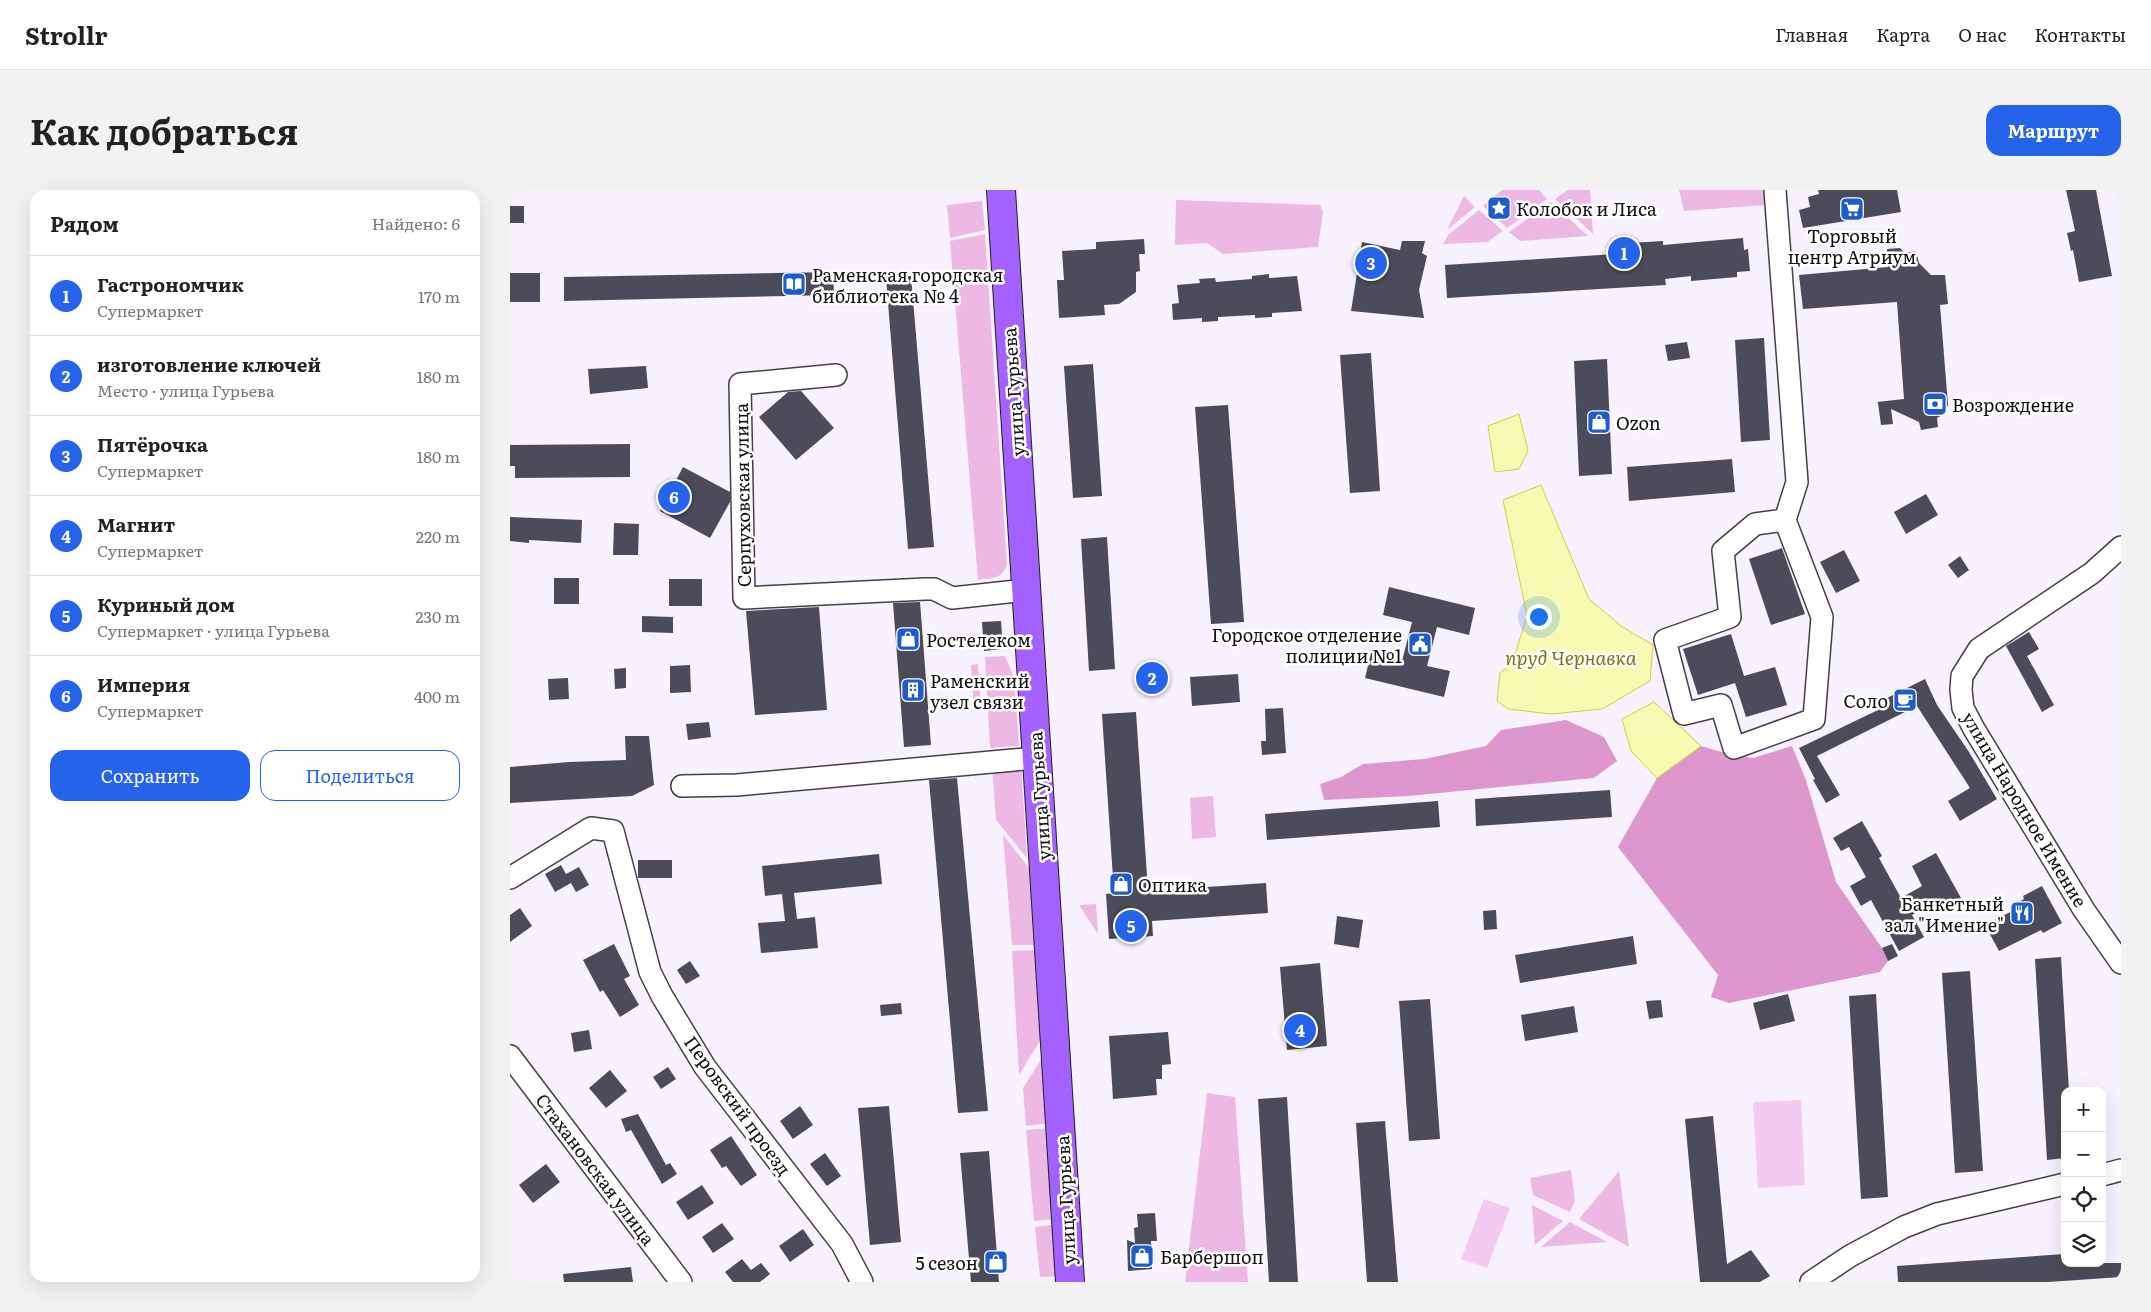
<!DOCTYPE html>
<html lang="ru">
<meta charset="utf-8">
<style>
:root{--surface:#fff;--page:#f2f2f2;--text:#222;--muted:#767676;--line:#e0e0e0;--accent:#2563eb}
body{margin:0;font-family:Literata,serif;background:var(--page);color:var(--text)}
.controls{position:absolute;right:15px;bottom:15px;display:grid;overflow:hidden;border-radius:10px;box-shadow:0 5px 20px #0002}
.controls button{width:45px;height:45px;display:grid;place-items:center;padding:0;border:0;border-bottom:1px solid var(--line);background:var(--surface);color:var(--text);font:25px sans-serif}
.you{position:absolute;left:1028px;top:426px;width:18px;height:18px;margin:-12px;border:4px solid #fff;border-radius:50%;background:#1a73e8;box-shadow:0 0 0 8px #1a73e833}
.badge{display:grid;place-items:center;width:32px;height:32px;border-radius:50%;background:var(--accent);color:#fff;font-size:16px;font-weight:700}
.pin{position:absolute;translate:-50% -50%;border:2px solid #fff;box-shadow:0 1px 5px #0006}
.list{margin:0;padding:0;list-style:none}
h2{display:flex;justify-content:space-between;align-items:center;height:65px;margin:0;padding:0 20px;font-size:21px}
h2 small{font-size:16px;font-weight:400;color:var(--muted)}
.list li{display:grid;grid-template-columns:32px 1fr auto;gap:15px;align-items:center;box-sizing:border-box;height:80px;padding:0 20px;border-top:1px solid var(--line)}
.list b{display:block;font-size:19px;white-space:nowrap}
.list p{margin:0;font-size:16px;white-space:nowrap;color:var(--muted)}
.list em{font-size:16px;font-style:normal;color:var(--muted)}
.actions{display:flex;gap:10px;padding:15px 20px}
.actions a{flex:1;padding:11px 0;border:1px solid var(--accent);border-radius:15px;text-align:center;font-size:18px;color:var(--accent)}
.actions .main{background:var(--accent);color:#fff}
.icon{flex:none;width:28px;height:28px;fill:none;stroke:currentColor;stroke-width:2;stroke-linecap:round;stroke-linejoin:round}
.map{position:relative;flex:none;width:1611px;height:1092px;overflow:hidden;border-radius:15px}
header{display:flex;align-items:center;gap:30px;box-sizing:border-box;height:70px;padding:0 25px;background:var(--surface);border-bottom:1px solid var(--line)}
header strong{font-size:24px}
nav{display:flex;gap:28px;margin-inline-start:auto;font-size:18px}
.intro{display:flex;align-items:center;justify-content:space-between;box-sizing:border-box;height:120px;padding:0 30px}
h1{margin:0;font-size:35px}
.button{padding:12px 22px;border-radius:15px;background:var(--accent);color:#fff;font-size:18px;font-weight:700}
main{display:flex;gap:30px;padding:0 30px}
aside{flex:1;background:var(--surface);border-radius:15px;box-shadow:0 5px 20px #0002}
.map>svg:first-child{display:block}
.green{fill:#edb8e4}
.forest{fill:#de96ce}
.pitch{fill:#f3caf2}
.water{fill:#f6fab2;stroke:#cad635}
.building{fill:#4c4b59}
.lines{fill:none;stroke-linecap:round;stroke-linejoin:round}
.minor-casing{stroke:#424242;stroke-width:24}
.major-casing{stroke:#202020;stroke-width:30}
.minor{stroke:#fff;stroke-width:21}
.major{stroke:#a561ff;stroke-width:28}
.labels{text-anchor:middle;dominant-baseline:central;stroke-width:5;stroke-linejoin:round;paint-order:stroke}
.poi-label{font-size:18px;fill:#0f0f0f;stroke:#fff;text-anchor:start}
.street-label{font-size:18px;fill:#0f0f0f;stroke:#fff}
.water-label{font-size:19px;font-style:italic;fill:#707c10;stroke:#fff}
</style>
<header>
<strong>Strollr</strong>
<nav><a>Главная</a><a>Карта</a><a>О нас</a><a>Контакты</a></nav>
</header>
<div class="intro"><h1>Как добраться</h1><a class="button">Маршрут</a></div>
<main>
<aside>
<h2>Рядом<small>Найдено: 6</small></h2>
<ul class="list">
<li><span class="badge">1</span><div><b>Гастрономчик</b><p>Супермаркет</p></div><em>170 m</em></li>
<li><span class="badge">2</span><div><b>изготовление ключей</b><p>Место · улица Гурьева</p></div><em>180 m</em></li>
<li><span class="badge">3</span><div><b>Пятёрочка</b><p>Супермаркет</p></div><em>180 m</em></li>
<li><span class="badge">4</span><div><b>Магнит</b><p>Супермаркет</p></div><em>220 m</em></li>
<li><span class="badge">5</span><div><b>Куриный дом</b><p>Супермаркет · улица Гурьева</p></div><em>230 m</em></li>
<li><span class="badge">6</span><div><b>Империя</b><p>Супермаркет</p></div><em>400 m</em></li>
</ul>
<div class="actions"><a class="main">Сохранить</a><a>Поделиться</a></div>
</aside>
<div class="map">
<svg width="1611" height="1092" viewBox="0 0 1611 1092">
<rect width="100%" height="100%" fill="#f8f1ff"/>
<g class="green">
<polygon points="992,0 1029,0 1037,9 997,38 973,16"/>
<polygon points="1058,0 1080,0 1083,44 1045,9"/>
<polygon points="1169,0 1254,0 1255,15 1174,21"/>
<polygon points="954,6 965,17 937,40"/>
<polygon points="666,10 810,15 813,22 808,57 713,64 697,53 665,55"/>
<polygon points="472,11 475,40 440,48 437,15"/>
<polygon points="1041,12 1078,46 1010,51 999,42"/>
<polygon points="969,20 993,41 977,52 933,54 938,45"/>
<path d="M475,44L497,374C493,389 482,388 468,390L440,51Z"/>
<polygon points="495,466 504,487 509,556 480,558 475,467"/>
<polygon points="468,474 471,520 464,520 461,475"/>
<polygon points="511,575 517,668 486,630 482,576"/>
<polygon points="703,606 706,647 682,649 680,608"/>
<polygon points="493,645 523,683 528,755 502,755"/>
<polygon points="586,714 588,744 569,715"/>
<polygon points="529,760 531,849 509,885 502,761"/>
<polygon points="536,862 540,933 516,936 513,898"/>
<polygon points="697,903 725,907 738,1092 675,1092"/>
<polygon points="540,938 547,1029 524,1031 516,940"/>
<polygon points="1061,980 1065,1011 1060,1022 1023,1005 1020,988"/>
<polygon points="1109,981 1119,1057 1069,1029"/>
<polygon points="1022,1015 1053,1031 1025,1055"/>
<polygon points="1060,1032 1097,1052 1031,1057"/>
<polygon points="547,1034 551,1086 530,1087 525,1037"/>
</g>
<g class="forest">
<polygon points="1056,530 1094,547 1107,571 1084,588 899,606 814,610 810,594 831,587 853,574 914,569 976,556 991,540"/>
<polygon points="1191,556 1222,565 1243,568 1282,556 1296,590 1326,692 1372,758 1378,771 1370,782 1219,813 1201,807 1208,785 1108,657 1147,588"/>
</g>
<g class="pitch">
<polygon points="1291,910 1295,995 1248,998 1243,912"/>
<polygon points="974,1009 1000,1018 977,1078 951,1069"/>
</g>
<g class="water">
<polygon points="1009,224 1018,261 1009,279 985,282 978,236"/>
<polygon points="1031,295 1079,409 1111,436 1143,455 1140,491 1092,519 1041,524 998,519 987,511 990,483 1002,474 1017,426 993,310"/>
<polygon points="1144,512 1191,556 1147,588 1121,561 1112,529"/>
</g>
<g class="building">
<polygon points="1308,0 1387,0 1391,22 1293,38 1289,20 1300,17 1298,7 1309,4"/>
<polygon points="1556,0 1586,0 1602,86 1569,92 1563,60 1561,61 1557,43 1565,41"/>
<rect x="0" y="16" width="14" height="17"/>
<polygon points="1233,48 1234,60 1238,59 1240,81 1227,82 1227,87 1181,91 1181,86 1155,89 1156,95 937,108 935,75 1105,64 1104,54 1153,51 1153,55"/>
<polygon points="634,49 635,64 629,64 630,81 626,82 626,102 609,114 594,115 595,125 549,128 547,90 554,90 552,61 586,59 586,52"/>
<polygon points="892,51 915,51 912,63 917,66 909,100 914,128 841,121 852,52 890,60"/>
<polygon points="1390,58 1395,63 1406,61 1409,73 1421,85 1435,85 1438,114 1430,115 1438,215 1434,224 1427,228 1428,237 1411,240 1409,232 1381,219 1383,234 1371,235 1368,213 1367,212 1394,209 1387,112 1293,119 1289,85 1378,77 1377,59"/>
<polygon points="323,82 324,105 54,111 54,87"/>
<rect x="0" y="83" width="30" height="29"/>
<polygon points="759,84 759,88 787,86 792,121 762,123 762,127 745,128 745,125 708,127 708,131 692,132 692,128 663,130 662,114 669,113 667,95 690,93 689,89 705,88 706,92 742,89 742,86"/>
<polygon points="401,86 424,357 398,359 376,88"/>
<polygon points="1254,148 1260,250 1231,252 1225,150"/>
<polygon points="1177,152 1180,168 1158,171 1155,155"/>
<polygon points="861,163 870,301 840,303 830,165"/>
<polygon points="1097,169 1102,284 1069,286 1064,171"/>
<polygon points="583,174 592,306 563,308 554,176"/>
<polygon points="136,176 138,198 80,204 78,179"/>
<polygon points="291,201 324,238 286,270 249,227 278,202"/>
<polygon points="718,215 734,432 701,434 685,217"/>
<polygon points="120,254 120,287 5,288 5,276 0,276 0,255"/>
<polygon points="1222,269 1225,302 1119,311 1117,277"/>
<polygon points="173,277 220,302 220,312 200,348 150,321"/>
<polygon points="1416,304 1428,325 1396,344 1384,322"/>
<polygon points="0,327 72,330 71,353 19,350 19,353 0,351"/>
<polygon points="104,333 129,334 128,365 103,365"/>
<polygon points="597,347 605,479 579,481 571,349"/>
<polygon points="1272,358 1295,424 1261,435 1239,369"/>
<polygon points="1334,360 1350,391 1326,403 1310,372"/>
<polygon points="1450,366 1459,380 1448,388 1438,375"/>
<rect x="44" y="388" width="25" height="26"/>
<rect x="159" y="389" width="33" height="27"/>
<polygon points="879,397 965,418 959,445 927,437 917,476 940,481 934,507 855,488 861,463 892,471 902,432 873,425"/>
<polygon points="410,412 421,555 394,557 383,413"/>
<polygon points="309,417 317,520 245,525 236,421"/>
<polygon points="132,426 163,427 163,443 132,442"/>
<polygon points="491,431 493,459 474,461 472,432"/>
<polygon points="1519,442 1529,459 1517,466 1544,515 1532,522 1496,456"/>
<polygon points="1221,444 1234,486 1265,477 1277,515 1236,527 1225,493 1188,505 1173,459"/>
<polygon points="180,475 181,502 160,503 160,476"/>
<polygon points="116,478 116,498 105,499 104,479"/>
<polygon points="728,484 730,512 682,516 680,487"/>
<polygon points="58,488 59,509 39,510 38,489"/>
<polygon points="1415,489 1427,515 1459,562 1487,609 1450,631 1438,611 1460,598 1407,516 1307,566 1330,605 1316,613 1303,590 1305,589 1289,558 1370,519 1367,513"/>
<polygon points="773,518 776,563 752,565 751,551 756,551 755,519"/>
<polygon points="626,522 638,701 756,693 758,723 642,731 643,746 599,749 596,704 604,703 592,524"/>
<polygon points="199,532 201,547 178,550 176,534"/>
<polygon points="115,546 139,546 144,595 122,606 0,613 0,577 59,572 116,570"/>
<polygon points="447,588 478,921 448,923 419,590"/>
<polygon points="1100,600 1102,627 966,636 965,609"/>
<polygon points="928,611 930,637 757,650 755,624"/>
<polygon points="1352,631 1372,666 1369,668 1391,708 1412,696 1402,676 1426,663 1451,708 1427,722 1423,714 1402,725 1414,747 1389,761 1361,710 1351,716 1340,696 1356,687 1339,657 1331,661 1323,648"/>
<polygon points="369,664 372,694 284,703 287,729 305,727 308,758 251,763 248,733 275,731 272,704 255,706 252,676"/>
<rect x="128" y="670" width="34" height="18"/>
<polygon points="51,675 56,684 69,677 79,695 66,702 61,693 45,702 35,684"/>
<polygon points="1532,696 1552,733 1533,743 1531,740 1489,761 1475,735 1508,718 1505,714 1514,709 1513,706"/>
<polygon points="10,718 22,736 0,752 0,725"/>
<polygon points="986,720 987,739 974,740 973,721"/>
<polygon points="827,726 853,730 849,758 824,754"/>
<polygon points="1123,746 1127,774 1010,793 1005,765"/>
<polygon points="104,754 120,786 114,789 129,815 110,827 93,800 90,802 73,770"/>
<polygon points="1382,754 1388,766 1378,771 1372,758"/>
<polygon points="1551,767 1559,901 1555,901 1555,968 1537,970 1525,769"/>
<polygon points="180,771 190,786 176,794 167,780"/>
<polygon points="810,773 817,856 777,860 770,777"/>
<polygon points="1460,781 1473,981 1445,983 1432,783"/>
<polygon points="1278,804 1285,831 1250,840 1243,813"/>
<polygon points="1366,804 1378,1007 1351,1009 1339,806"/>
<polygon points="920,809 930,949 899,951 889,811"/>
<polygon points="1151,810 1153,827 1139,829 1136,811"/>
<polygon points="391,813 392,824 371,826 370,815"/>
<polygon points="1064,816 1068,842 1015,851 1011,825"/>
<polygon points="79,840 82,859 64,862 61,843"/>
<polygon points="658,842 661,874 652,875 652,889 646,889 647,905 603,909 599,846"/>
<polygon points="158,877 166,889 151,899 143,887"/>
<polygon points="100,880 117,901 96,918 79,898"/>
<polygon points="777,907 788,1092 759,1092 748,909"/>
<polygon points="290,916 303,935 283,949 270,931"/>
<polygon points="379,916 391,1052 360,1055 348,918"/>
<polygon points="128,924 156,975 160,973 167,984 152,994 121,940 116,942 111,929"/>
<polygon points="1203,926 1217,1074 1241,1060 1260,1086 1250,1092 1190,1092 1175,929"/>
<polygon points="875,931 888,1092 857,1092 846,933"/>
<polygon points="221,946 247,985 231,996 216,976 212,978 200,960"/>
<polygon points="479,961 489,1092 461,1092 450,963"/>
<polygon points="315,963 331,986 317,996 300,974"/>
<polygon points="36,974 50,992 23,1013 9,995"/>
<polygon points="192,995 204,1013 178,1030 166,1012"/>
<polygon points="645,1023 647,1051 641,1051 642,1079 618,1081 617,1050 625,1053 624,1038 628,1037 627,1024"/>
<polygon points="212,1033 224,1049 203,1063 192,1047"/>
<polygon points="293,1039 304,1055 280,1072 269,1056"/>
<polygon points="1555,1064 1555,1073 1611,1073 1611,1087 1538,1092 1388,1092 1387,1076"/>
<polygon points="232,1069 241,1080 251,1073 260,1084 250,1092 223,1092 215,1082"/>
<polygon points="121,1077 123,1092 54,1092 53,1084"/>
</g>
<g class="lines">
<g class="minor-casing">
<g id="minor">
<polyline points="1265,0 1287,292 1275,330 1312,427 1304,529 1224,558 1211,515 1174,524 1155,450 1220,427 1213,361 1245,334 1275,330"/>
<polyline points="326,185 230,194 234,408 415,399 424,399 442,408 516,400"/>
<polyline points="1611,357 1582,383 1469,459 1452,486 1451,500 1453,518 1464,539 1574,720 1611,773"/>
<polyline points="172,596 227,595 526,568"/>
<polyline points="0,688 81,638 103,641 140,782 152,806 195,877 332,1054 352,1092"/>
<polyline points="0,866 171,1092"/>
<polyline points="1592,985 1611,980"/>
<polyline points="1301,1092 1340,1066 1394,1037 1427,1024 1555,994"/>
</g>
</g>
<g class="major-casing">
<polyline id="major" points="491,0 560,1092"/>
</g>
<use href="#minor" class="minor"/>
<use href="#major" class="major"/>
</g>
<defs>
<g id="sight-square" transform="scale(1.25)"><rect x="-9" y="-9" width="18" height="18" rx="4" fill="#1d5dc9" stroke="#fff"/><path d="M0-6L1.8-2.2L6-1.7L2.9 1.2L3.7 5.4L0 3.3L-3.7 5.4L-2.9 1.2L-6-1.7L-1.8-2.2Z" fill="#fff"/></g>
<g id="supermarket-square" transform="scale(1.25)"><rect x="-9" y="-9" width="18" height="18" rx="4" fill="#1d5dc9" stroke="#fff"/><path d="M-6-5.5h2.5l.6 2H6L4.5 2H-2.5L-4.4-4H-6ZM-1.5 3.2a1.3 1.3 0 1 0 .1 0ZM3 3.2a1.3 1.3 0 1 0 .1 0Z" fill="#fff"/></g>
<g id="library-square" transform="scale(1.25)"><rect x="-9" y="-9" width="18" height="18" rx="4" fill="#1d5dc9" stroke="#fff"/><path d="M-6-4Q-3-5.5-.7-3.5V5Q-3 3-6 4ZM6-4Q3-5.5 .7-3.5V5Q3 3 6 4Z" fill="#fff"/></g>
<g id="bank-square" transform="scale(1.25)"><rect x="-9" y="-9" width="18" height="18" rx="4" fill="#1d5dc9" stroke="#fff"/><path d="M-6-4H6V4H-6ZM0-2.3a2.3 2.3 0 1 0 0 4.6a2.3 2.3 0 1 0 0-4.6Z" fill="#fff"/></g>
<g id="shop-square" transform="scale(1.25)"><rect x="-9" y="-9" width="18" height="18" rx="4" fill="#1d5dc9" stroke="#fff"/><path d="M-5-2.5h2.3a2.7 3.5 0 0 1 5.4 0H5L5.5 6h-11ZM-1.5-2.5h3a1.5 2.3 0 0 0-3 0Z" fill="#fff"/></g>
<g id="civic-square" transform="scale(1.25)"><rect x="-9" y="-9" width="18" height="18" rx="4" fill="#1d5dc9" stroke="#fff"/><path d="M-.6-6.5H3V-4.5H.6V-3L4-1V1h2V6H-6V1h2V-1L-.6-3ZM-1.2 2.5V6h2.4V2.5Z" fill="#fff"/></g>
<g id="building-square" transform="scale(1.25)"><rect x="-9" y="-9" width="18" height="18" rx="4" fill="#1d5dc9" stroke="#fff"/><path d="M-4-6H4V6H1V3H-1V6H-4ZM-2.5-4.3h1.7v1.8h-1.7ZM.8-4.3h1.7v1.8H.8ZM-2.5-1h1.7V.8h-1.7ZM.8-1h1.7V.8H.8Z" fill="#fff"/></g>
<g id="cafe-square" transform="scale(1.25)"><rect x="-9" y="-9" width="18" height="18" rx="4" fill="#1d5dc9" stroke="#fff"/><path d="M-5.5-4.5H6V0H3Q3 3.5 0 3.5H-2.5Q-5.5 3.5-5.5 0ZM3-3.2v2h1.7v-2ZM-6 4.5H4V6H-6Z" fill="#fff"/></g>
<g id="restaurant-square" transform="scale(1.25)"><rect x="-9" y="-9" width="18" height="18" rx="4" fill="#1d5dc9" stroke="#fff"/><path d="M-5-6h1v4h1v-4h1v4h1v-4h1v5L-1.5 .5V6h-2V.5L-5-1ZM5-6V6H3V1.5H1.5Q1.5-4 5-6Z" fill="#fff"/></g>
</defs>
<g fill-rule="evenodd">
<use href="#sight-square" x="989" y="18"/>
<use href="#supermarket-square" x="1342" y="19"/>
<use href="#library-square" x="284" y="94"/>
<use href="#bank-square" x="1425" y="214"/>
<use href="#shop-square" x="1089" y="232"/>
<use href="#shop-square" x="398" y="449"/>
<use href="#civic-square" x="910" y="454"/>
<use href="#building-square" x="403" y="500"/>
<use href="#cafe-square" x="1395" y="510"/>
<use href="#shop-square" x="611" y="694"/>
<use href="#restaurant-square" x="1512" y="723"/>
<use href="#shop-square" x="632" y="1066"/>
<use href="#shop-square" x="486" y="1072"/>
</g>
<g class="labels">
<g class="poi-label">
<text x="1006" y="18">Колобок и Лиса</text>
<text x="1342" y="45" text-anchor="middle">Торговый<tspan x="1342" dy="21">центр Атриум</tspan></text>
<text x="302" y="84">Раменская городская<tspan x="302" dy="21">библиотека № 4</tspan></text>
<text x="1442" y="214">Возрождение</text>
<text x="1106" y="232">Ozon</text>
<text x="892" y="444" text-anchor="end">Городское отделение<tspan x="892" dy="21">полиции №1</tspan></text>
<text x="416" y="449">Ростелеком</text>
<text x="420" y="490">Раменский<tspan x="420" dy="21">узел связи</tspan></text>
<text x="1378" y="510" text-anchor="end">Соло</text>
<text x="628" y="694">Оптика</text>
<text x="1494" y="713" text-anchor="end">Банкетный<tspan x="1494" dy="21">зал "Имение"</tspan></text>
<text x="650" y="1066">Барбершоп</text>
<text x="468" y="1072" text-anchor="end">5 сезон</text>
</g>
<g class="street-label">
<text transform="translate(503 202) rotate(-94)">улица Гурьева</text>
<text transform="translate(232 305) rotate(-91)">Серпуховская улица</text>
<text transform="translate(529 606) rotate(-94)">улица Гурьева</text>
<text transform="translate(1515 619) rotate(59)">улица Народное Имение</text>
<text transform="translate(228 915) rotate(54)">Перовский проезд</text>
<text transform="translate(86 979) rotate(53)">Стахановская улица</text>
<text transform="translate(555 1010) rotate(-93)">улица Гурьева</text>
</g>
<g class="water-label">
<text x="1061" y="467">пруд Чернавка</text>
</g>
</g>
</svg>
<div class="controls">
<button>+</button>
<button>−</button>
<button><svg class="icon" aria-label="locate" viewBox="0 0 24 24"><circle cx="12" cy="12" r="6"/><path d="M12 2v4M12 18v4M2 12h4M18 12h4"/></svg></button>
<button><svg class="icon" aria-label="layers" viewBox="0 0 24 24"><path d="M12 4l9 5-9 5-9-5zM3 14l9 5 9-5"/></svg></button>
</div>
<div class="you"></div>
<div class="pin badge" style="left:1114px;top:63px">1</div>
<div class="pin badge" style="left:642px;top:488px">2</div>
<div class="pin badge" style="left:861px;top:73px">3</div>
<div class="pin badge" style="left:790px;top:840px">4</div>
<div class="pin badge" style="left:621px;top:736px">5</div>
<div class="pin badge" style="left:164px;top:307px">6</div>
</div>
</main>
